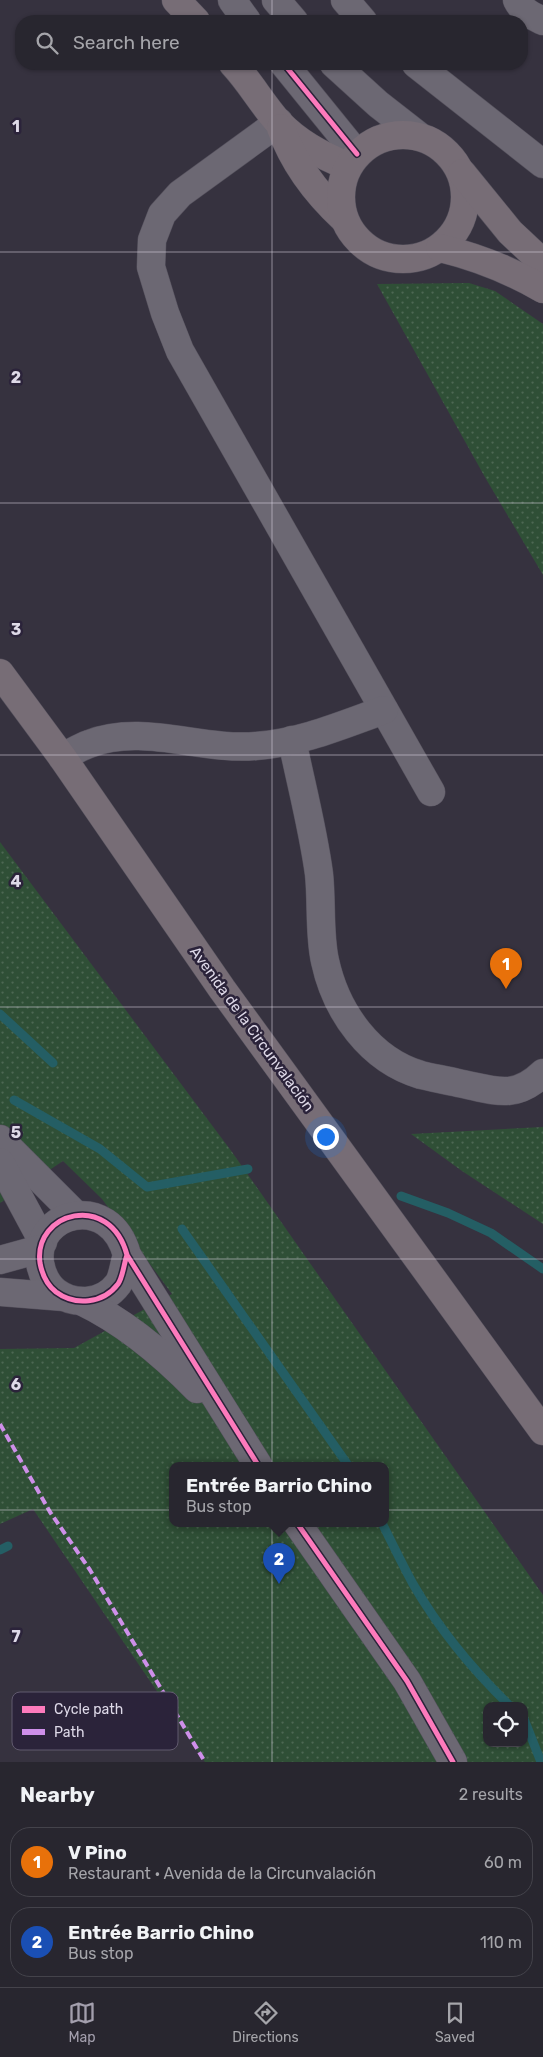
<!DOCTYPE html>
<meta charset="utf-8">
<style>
:root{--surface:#28262f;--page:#34323b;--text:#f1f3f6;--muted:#a5a5aa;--line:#44434b;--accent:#a39fad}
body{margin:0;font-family:Rubik,sans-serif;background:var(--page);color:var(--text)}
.controls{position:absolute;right:15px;bottom:15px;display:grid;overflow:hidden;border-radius:10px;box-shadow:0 1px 4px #0004}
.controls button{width:45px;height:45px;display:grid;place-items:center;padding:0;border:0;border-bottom:1px solid var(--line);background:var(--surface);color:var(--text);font:25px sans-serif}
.you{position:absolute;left:325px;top:1136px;width:18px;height:18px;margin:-12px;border:4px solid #fff;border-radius:50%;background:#1a73e8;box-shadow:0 0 0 8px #1a73e833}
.badge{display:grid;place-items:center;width:32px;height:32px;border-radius:50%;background:var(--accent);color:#fff;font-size:16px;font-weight:700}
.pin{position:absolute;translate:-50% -41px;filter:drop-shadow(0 1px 2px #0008)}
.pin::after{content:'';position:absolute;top:26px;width:18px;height:15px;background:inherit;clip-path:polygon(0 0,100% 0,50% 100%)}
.popup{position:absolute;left:169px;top:1462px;width:220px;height:65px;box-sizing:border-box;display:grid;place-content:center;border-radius:10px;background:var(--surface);filter:drop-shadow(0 1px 4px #0005);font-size:16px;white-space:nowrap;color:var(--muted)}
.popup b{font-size:19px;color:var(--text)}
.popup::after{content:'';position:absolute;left:50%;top:100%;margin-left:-10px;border:10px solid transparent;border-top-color:var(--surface)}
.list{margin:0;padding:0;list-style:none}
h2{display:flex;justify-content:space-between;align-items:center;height:65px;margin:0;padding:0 20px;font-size:21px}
h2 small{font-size:16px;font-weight:400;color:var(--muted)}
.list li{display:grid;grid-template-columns:32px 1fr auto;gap:15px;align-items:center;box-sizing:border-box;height:70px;margin:0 10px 10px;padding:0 10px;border:1px solid var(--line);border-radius:20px}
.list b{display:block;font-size:19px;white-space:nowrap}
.list p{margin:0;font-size:16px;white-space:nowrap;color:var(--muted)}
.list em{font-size:16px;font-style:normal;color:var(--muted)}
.icon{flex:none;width:28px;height:28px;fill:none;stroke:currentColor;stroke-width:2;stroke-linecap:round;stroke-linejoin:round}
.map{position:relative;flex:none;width:543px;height:1762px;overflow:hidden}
.search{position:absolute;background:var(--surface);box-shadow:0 1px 4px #0004;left:15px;right:15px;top:15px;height:55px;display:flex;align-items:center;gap:12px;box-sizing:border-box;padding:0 18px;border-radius:20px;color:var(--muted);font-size:19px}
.sheet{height:225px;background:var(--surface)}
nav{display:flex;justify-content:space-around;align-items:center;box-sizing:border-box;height:70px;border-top:1px solid var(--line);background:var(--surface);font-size:14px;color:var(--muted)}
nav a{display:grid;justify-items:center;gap:2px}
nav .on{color:var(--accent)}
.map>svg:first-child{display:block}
.grass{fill:url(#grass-dots);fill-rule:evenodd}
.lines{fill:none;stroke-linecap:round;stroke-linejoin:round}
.stream{stroke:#245e64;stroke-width:9}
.minor-casing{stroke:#54505c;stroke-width:29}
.major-casing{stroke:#54505c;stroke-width:29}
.minor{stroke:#6c6873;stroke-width:28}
.major{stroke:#776d76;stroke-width:28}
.quiet{stroke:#ce8fe9;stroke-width:4;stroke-dasharray:8 4;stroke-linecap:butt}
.cycleway-casing{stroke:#2b233a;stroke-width:8}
.cycleway{stroke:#fd7abc;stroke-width:5}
.grid{fill:none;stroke:#ded9e8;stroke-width:1;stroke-opacity:0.55}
.labels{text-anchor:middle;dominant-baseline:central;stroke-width:5;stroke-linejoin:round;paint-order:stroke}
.street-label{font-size:15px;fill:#ded9e8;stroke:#2b233a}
.key{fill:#2b233a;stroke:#615a6e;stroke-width:1}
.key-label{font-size:14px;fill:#ded9e8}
.grid-label{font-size:16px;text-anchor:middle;font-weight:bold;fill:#ded9e8;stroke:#2b233a;stroke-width:5;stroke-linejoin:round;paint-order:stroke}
</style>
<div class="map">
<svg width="543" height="1762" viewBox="0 0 543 1762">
<defs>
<pattern id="grass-dots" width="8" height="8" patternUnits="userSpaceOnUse" patternTransform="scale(1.25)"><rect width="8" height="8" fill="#2f4f36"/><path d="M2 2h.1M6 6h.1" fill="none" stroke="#4d6853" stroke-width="1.8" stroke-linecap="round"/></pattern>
</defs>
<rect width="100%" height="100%" fill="#36323f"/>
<g class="grass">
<polygon points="469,283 495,291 543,324 543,575 486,479 377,284"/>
<path d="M0,842L232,1152L543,1595V1762H205L33,1509L0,1524V1349L74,1348L172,1294L102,1199L63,1161L0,1203ZM173,1465H385V1523H173ZM487,1706H524V1743H487Z"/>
<polygon points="543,1127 543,1224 462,1171 411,1134"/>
</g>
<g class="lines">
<g class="stream">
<polyline points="0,1014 53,1063"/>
<polyline points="14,1100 100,1149 147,1187 248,1169"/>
<polyline points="401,1196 448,1213 491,1233 543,1269"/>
<polyline points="182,1229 348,1465"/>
<path d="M382,1523C392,1543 402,1564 413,1584C439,1629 473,1670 510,1706"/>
<polyline points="0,1550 8,1546"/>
<polyline points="524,1719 541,1762"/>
</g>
<g class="minor-casing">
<g id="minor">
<polyline points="232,0 247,21"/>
<polyline points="276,0 294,21"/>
<polyline points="345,0 363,21"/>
<path d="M517,0C523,12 531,15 543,21"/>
<polyline points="284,64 357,154"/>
<polyline points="334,64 378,104 419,136"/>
<polyline points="416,64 543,164"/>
<polyline points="279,122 180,194 162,214 152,240 151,267 165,313 180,351 431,792"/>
<path d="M292,740C301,784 313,829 319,874C322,902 319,935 325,961C336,1012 370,1060 421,1075C433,1078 446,1080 458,1083C494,1090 514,1101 543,1073"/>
<path d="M62,757C71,753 80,747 89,744C143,723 201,751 256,746C300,743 342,725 384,710"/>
<polyline points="0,1139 76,1215"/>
<polyline points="0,1162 43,1242"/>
<path d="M127,1255C124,1263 123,1277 118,1284C103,1304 75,1306 56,1292C47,1285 42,1274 40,1263C33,1212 110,1191 127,1255L258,1465"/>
<polyline points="0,1260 40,1249"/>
<polyline points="0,1292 64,1297"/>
<path d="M81,1301C125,1322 163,1354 197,1389"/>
<polyline points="297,1523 407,1681 453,1762"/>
</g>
</g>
<g class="major-casing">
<g id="major">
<polyline points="176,0 196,21"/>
<path d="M233,64C250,82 262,104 279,123C298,143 322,156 348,166"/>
<path d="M281,128C294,165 316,193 344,219"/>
<circle cx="403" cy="197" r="62"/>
<polyline points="462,173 510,232 543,263"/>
<path d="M440,248C477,257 510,270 543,289"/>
<polyline points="0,673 62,757 222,989 543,1431"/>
</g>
</g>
<use href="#minor" class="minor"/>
<use href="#major" class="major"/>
<polyline class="quiet" points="0,1424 50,1512 90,1570 205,1762"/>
<g class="cycleway-casing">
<g id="cycleway">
<polyline points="284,64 357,154"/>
<path d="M127,1255C124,1263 123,1277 118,1284C103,1304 75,1306 56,1292C47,1285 42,1274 40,1263C33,1212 110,1191 127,1255L258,1465"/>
<polyline points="297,1523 407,1681 453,1762"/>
</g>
</g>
<use href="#cycleway" class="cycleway"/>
</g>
<path class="grid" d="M272,0V21M272,64V1762M0,252H543M0,503H543M0,755H543M0,1007H543M0,1259H543M0,1510H543"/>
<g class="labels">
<g class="street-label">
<text transform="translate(252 1029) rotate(54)">Avenida de la Circunvalación</text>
</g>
</g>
<rect x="12" y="1692" width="166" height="58" rx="8" class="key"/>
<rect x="22" y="1706" width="23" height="7" fill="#fd7abc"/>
<rect x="22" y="1729" width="23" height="6" fill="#ce8fe9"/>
<g class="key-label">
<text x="54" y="1714">Cycle path</text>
<text x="54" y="1737">Path</text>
</g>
<g class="grid-label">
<text x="16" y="132">1</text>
<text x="16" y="383">2</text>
<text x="16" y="635">3</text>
<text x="16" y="887">4</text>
<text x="16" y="1138">5</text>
<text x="16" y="1390">6</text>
<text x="16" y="1642">7</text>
</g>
</svg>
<div class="controls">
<button><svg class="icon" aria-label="locate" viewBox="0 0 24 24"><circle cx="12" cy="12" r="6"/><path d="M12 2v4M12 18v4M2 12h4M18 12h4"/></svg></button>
</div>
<div class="you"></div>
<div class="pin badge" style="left:506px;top:989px;background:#e8710a">1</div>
<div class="pin badge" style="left:279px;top:1584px;background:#1a4fb4">2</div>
<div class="popup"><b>Entrée Barrio Chino</b>Bus stop</div>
<div class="search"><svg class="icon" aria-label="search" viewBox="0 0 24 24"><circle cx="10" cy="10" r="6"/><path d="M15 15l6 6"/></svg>Search here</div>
</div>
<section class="sheet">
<h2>Nearby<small>2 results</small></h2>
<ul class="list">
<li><span class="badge" style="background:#e8710a">1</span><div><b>V Pino</b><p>Restaurant · Avenida de la Circunvalación</p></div><em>60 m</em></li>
<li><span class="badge" style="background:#1a4fb4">2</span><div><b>Entrée Barrio Chino</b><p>Bus stop</p></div><em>110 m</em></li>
</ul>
</section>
<nav>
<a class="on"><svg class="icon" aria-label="map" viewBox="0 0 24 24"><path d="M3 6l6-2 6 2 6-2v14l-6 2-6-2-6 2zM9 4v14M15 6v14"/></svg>Map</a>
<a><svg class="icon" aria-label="directions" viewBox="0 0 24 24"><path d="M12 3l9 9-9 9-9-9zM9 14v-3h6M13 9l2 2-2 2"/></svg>Directions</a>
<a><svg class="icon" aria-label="saved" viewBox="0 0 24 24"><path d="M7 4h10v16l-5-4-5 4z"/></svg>Saved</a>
</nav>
